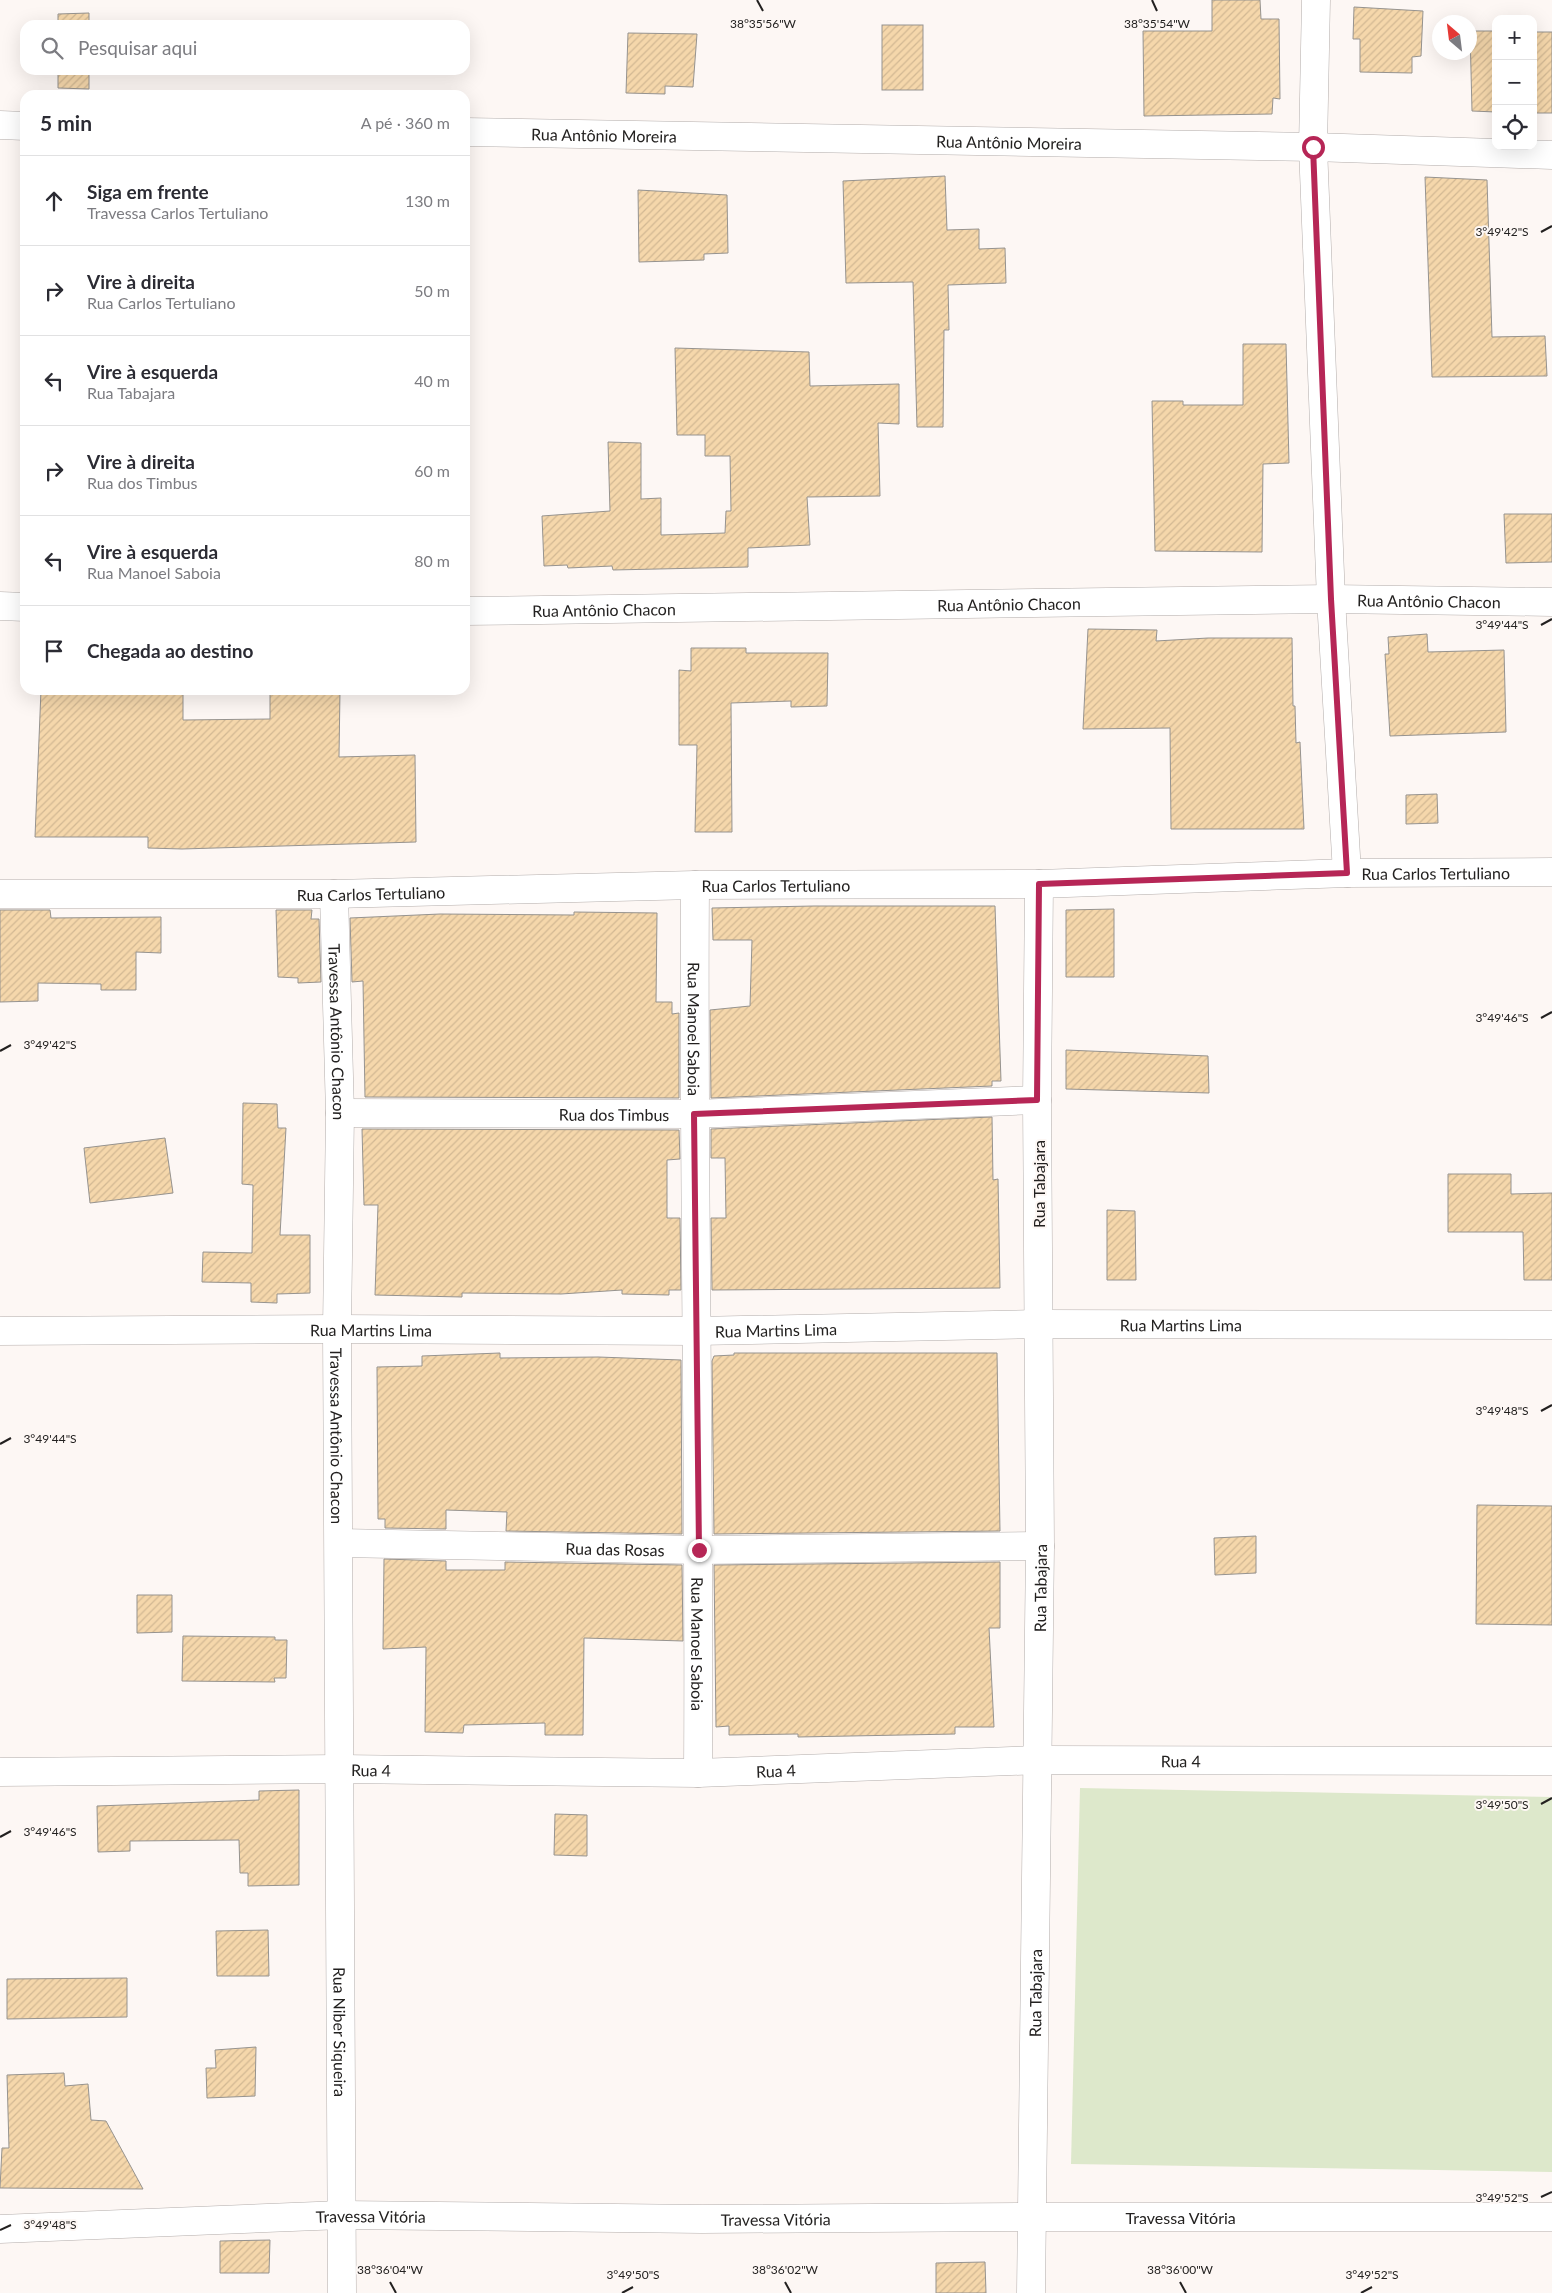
<!DOCTYPE html>
<html lang="pt">
<meta charset="utf-8">
<style>
:root{--surface:#fff;--page:#f7f7f7;--text:#2b2b33;--muted:#7c7c81;--line:#e1e1e2}
body{margin:0;font-family:Lato,sans-serif;background:var(--page);color:var(--text)}
.controls{position:absolute;right:15px;top:15px;display:grid;overflow:hidden;border-radius:10px;box-shadow:0 5px 20px #0002}
.controls button{width:45px;height:45px;display:grid;place-items:center;padding:0;border:0;border-bottom:1px solid var(--line);background:var(--surface);color:var(--text);font:25px sans-serif}
.compass{position:absolute;left:1432px;top:15px;width:45px;height:45px;border-radius:50%;background:var(--surface);box-shadow:0 5px 20px #0002;rotate:332deg}
.stop{position:absolute;width:15px;height:15px;margin:-11px;border:4px solid #b62656;border-radius:50%;background:#fff}
.stop.end{background:#b62656;border-color:#fff;box-shadow:0 1px 5px #0008}
.list{margin:0;padding:0;list-style:none}
h2{display:flex;justify-content:space-between;align-items:center;height:65px;margin:0;padding:0 20px;font-size:21px}
h2 small{font-size:16px;font-weight:400;color:var(--muted)}
.list li{display:grid;grid-template-columns:32px 1fr auto;gap:15px;align-items:center;box-sizing:border-box;height:90px;padding:0 20px;border-top:1px solid var(--line)}
.list b{display:block;font-size:19px;white-space:nowrap}
.list p{margin:0;font-size:16px;white-space:nowrap;color:var(--muted)}
.list em{font-size:16px;font-style:normal;color:var(--muted)}
.icon{flex:none;width:28px;height:28px;fill:none;stroke:currentColor;stroke-width:2;stroke-linecap:round;stroke-linejoin:round}
.map{position:relative;flex:none;width:1552px;height:2293px;overflow:hidden}
.search{position:absolute;background:var(--surface);box-shadow:0 5px 20px #0002;left:20px;top:20px;width:450px;height:55px;display:flex;align-items:center;gap:12px;box-sizing:border-box;padding:0 18px;border-radius:15px;color:var(--muted);font-size:19px}
.panel{position:absolute;background:var(--surface);box-shadow:0 5px 20px #0002;left:20px;top:90px;width:450px;height:605px;border-radius:15px}
.map>svg:first-child{display:block}
.green{fill:#dde8cb}
.building{fill:url(#building-hatch);stroke:#96938f}
.lines{fill:none;stroke-linecap:round;stroke-linejoin:round}
.minor-casing{stroke:#b3adab;stroke-width:29}
.minor{stroke:#fff;stroke-width:28}
.route{stroke:#b62656;stroke-width:6}
.ticks{fill:none;stroke:#232120;stroke-width:2}
.labels{text-anchor:middle;dominant-baseline:central;stroke-width:4;stroke-linejoin:round;paint-order:stroke}
.street-label{font-size:16px;fill:#232120;stroke:#fdf7f4}
.ticks-label{font-size:12px;text-anchor:middle;fill:#232120;stroke:#fdf7f4;stroke-width:4;stroke-linejoin:round;paint-order:stroke}
</style>
<div class="map">
<svg width="1552" height="2293" viewBox="0 0 1552 2293">
<defs>
<pattern id="building-hatch" width="6" height="6" patternUnits="userSpaceOnUse" patternTransform="scale(1.25)"><rect width="6" height="6" fill="#f5d7ab"/><path d="M-1 1l2-2M0 6l6-6M5 7l2-2" fill="none" stroke="#d2b893"/></pattern>
</defs>
<rect width="100%" height="100%" fill="#fdf7f4"/>
<polygon class="green" points="1080,1788 1552,1797 1552,2172 1071,2164"/>
<g class="building">
<polygon points="1212,0 1260,0 1261,19 1279,19 1280,99 1273,98 1272,114 1144,116 1143,31 1212,31"/>
<polygon points="1354,7 1423,11 1421,56 1412,57 1412,73 1360,72 1360,39 1353,39"/>
<polygon points="89,13 89,25 58,25 58,14"/>
<rect x="882" y="25" width="41" height="65"/>
<polygon points="1470,31 1496,31 1496,112 1472,111"/>
<rect x="1533" y="32" width="19" height="81"/>
<polygon points="628,33 697,34 693,87 665,86 665,94 626,93"/>
<polygon points="58,70 89,70 89,89 58,88"/>
<polygon points="945,176 947,230 979,229 979,249 1005,248 1006,283 948,285 949,330 944,330 943,427 917,427 913,282 846,283 843,181"/>
<polygon points="1425,177 1487,180 1492,337 1545,336 1547,376 1432,377"/>
<polygon points="638,190 727,195 728,253 704,254 704,260 639,262"/>
<polygon points="1243,344 1286,344 1289,463 1263,464 1262,552 1155,551 1152,401 1183,401 1183,405 1243,405"/>
<polygon points="675,348 809,352 810,386 899,384 899,424 878,423 880,496 807,497 810,545 748,548 748,567 613,570 612,566 568,568 567,565 544,566 542,516 610,511 608,442 641,443 641,499 661,498 661,535 725,533 726,511 731,511 730,456 705,456 705,435 677,435"/>
<polygon points="1504,514 1552,514 1552,562 1506,563"/>
<polygon points="1088,629 1157,630 1156,641 1208,638 1292,638 1293,706 1295,706 1296,743 1300,742 1304,829 1171,829 1170,728 1083,729"/>
<polygon points="1427,634 1428,652 1504,650 1506,732 1390,736 1385,654 1389,654 1388,637"/>
<polygon points="691,648 746,648 746,653 828,653 827,706 791,707 791,701 731,703 732,832 695,832 697,745 679,745 679,670 691,671"/>
<polygon points="41,690 183,690 183,720 270,719 270,690 340,690 339,757 415,755 416,842 182,849 148,848 148,837 35,837"/>
<polygon points="1437,794 1438,823 1406,824 1406,795"/>
<polygon points="814,906 995,906 1001,1081 992,1081 992,1086 711,1098 710,1010 750,1006 752,940 713,940 712,908"/>
<polygon points="1114,909 1114,977 1066,977 1066,910"/>
<polygon points="0,910 50,910 51,918 161,917 161,953 136,952 136,990 101,990 101,984 38,983 38,1001 0,1002"/>
<polygon points="276,910 312,910 311,919 319,919 321,982 298,983 298,978 278,977"/>
<polygon points="574,912 657,913 656,1002 672,1002 672,1014 679,1013 679,1098 365,1097 363,981 352,982 350,918 440,914 574,915"/>
<polygon points="1066,1050 1208,1056 1209,1093 1066,1089"/>
<polygon points="243,1103 277,1104 278,1128 286,1128 280,1235 310,1235 310,1293 277,1294 277,1303 251,1302 251,1283 202,1282 203,1252 252,1253 253,1185 242,1184"/>
<polygon points="992,1117 993,1180 998,1179 1000,1288 712,1290 711,1218 726,1218 725,1158 711,1158 711,1129"/>
<polygon points="362,1129 679,1130 680,1159 667,1160 667,1218 680,1218 681,1290 669,1290 669,1295 622,1294 622,1290 561,1294 462,1293 462,1297 375,1295 378,1205 364,1205"/>
<polygon points="165,1138 173,1193 90,1203 84,1148"/>
<polygon points="1448,1174 1511,1174 1511,1194 1552,1193 1552,1280 1524,1280 1523,1232 1448,1232"/>
<polygon points="1107,1210 1135,1211 1136,1280 1107,1280"/>
<polygon points="500,1353 500,1358 598,1357 681,1360 682,1534 506,1531 507,1512 446,1510 446,1529 385,1528 385,1519 378,1519 377,1367 422,1366 422,1356"/>
<polygon points="734,1353 997,1353 1000,1531 714,1534 712,1361 714,1356 734,1355"/>
<polygon points="1477,1505 1552,1506 1552,1625 1476,1624"/>
<polygon points="1256,1536 1256,1573 1215,1575 1214,1538"/>
<polygon points="384,1559 446,1561 446,1570 505,1570 505,1562 682,1565 683,1641 584,1638 583,1735 545,1735 545,1723 464,1725 463,1733 425,1732 426,1647 383,1649"/>
<polygon points="1000,1562 1000,1628 989,1628 994,1727 955,1727 955,1734 798,1737 798,1734 729,1735 729,1726 716,1727 714,1565"/>
<polygon points="137,1595 172,1595 172,1632 137,1633"/>
<polygon points="183,1636 275,1637 275,1640 287,1640 286,1678 274,1678 275,1682 182,1681"/>
<polygon points="299,1790 299,1885 248,1886 248,1873 240,1873 239,1840 130,1841 130,1851 98,1852 97,1806 259,1800 259,1791"/>
<polygon points="555,1814 587,1815 587,1856 554,1855"/>
<polygon points="268,1930 269,1976 217,1976 216,1931"/>
<polygon points="127,1978 127,2017 7,2019 7,1979"/>
<polygon points="256,2047 255,2096 207,2098 206,2068 216,2068 215,2050"/>
<polygon points="64,2073 65,2086 88,2084 91,2120 106,2121 143,2189 0,2188 2,2148 9,2148 7,2075"/>
<polygon points="270,2240 269,2273 220,2273 220,2241"/>
<polygon points="985,2262 986,2293 936,2293 936,2263"/>
</g>
<g class="lines">
<g class="minor-casing">
<g id="minor">
<polyline points="1316,0 1313,147 1331,599 1347,873"/>
<polyline points="0,125 25,126"/>
<path id="s1" d="M465,132L1313,147L1552,155"/>
<polyline points="0,606 25,607"/>
<path id="s2" d="M465,611L1331,599L1552,602"/>
<path id="s3" d="M695,885C693,1181 700,1477 698,1773"/>
<path id="s4" d="M0,894H334L695,885L1039,884L1347,873L1552,872"/>
<path id="s5" d="M334,894L340,1113L337,1329L342,2293"/>
<path id="s6" d="M340,1113L694,1114L1037,1100"/>
<path id="s7" d="M0,1331L337,1329L697,1331L1038,1324L1552,1325"/>
<path id="s8" d="M340,1543L699,1550L1040,1546"/>
<path id="s9" d="M0,1772L340,1769L698,1773L1039,1760L1552,1761"/>
<path id="s10" d="M0,2229L342,2215L702,2219L1031,2217H1552"/>
<path id="s11" d="M1031,2293L1040,1546L1037,1100L1039,884"/>
</g>
</g>
<use href="#minor" class="minor"/>
</g>
<g class="lines">
<polyline class="route" points="699,1550 694,1114 1037,1100 1039,884 1347,873 1331,599 1313,147"/>
</g>
<path class="ticks" d="M757,0L763,11M1152,0L1157,11M1541,232L1552,226M1541,625L1552,619M1541,1018L1552,1012M0,1051L11,1045M1541,1411L1552,1405M0,1444L11,1438M1541,1804L1552,1798M0,1837L11,1831M1541,2197L1552,2192M0,2230L11,2225M390,2282L396,2293M785,2282L791,2293M1180,2282L1186,2293M622,2293L633,2287M1361,2293L1372,2287"/>
<g class="labels">
<g class="street-label">
<text stroke="none"><textPath href="#s1" startOffset="139">Rua Antônio Moreira</textPath></text>
<text stroke="none"><textPath href="#s1" startOffset="544">Rua Antônio Moreira</textPath></text>
<text stroke="none"><textPath href="#s2" startOffset="964">Rua Antônio Chacon</textPath></text>
<text stroke="none"><textPath href="#s2" startOffset="544">Rua Antônio Chacon</textPath></text>
<text stroke="none"><textPath href="#s2" startOffset="139">Rua Antônio Chacon</textPath></text>
<text stroke="none"><textPath href="#s4" startOffset="1436">Rua Carlos Tertuliano</textPath></text>
<text stroke="none"><textPath href="#s4" startOffset="776">Rua Carlos Tertuliano</textPath></text>
<text stroke="none"><textPath href="#s4" startOffset="371">Rua Carlos Tertuliano</textPath></text>
<text stroke="none"><textPath href="#s3" startOffset="144">Rua Manoel Saboia</textPath></text>
<text stroke="none"><textPath href="#s5" startOffset="138">Travessa Antônio Chacon</textPath></text>
<text stroke="none"><textPath href="#s6" startOffset="274">Rua dos Timbus</textPath></text>
<text transform="translate(1038 1184) rotate(-90)">Rua Tabajara</text>
<text stroke="none"><textPath href="#s7" startOffset="1181">Rua Martins Lima</textPath></text>
<text stroke="none"><textPath href="#s7" startOffset="776">Rua Martins Lima</textPath></text>
<text stroke="none"><textPath href="#s7" startOffset="371">Rua Martins Lima</textPath></text>
<text stroke="none"><textPath href="#s5" startOffset="542">Travessa Antônio Chacon</textPath></text>
<text stroke="none"><textPath href="#s8" startOffset="275">Rua das Rosas</textPath></text>
<text stroke="none"><textPath href="#s11" startOffset="705">Rua Tabajara</textPath></text>
<text stroke="none"><textPath href="#s3" startOffset="759">Rua Manoel Saboia</textPath></text>
<text stroke="none"><textPath href="#s9" startOffset="1181">Rua 4</textPath></text>
<text stroke="none"><textPath href="#s9" startOffset="371">Rua 4</textPath></text>
<text stroke="none"><textPath href="#s9" startOffset="776">Rua 4</textPath></text>
<text stroke="none"><textPath href="#s11" startOffset="300">Rua Tabajara</textPath></text>
<text stroke="none"><textPath href="#s5" startOffset="1138">Rua Niber Siqueira</textPath></text>
<text stroke="none"><textPath href="#s10" startOffset="371">Travessa Vitória</textPath></text>
<text stroke="none"><textPath href="#s10" startOffset="1181">Travessa Vitória</textPath></text>
<text stroke="none"><textPath href="#s10" startOffset="776">Travessa Vitória</textPath></text>
</g>
</g>
<g class="ticks-label">
<text x="763" y="28">38°35'56"W</text>
<text x="1157" y="28">38°35'54"W</text>
<text x="1502" y="236">3°49'42"S</text>
<text x="1502" y="629">3°49'44"S</text>
<text x="1502" y="1022">3°49'46"S</text>
<text x="50" y="1049">3°49'42"S</text>
<text x="1502" y="1415">3°49'48"S</text>
<text x="50" y="1443">3°49'44"S</text>
<text x="1502" y="1809">3°49'50"S</text>
<text x="50" y="1836">3°49'46"S</text>
<text x="1502" y="2202">3°49'52"S</text>
<text x="50" y="2229">3°49'48"S</text>
<text x="390" y="2274">38°36'04"W</text>
<text x="785" y="2274">38°36'02"W</text>
<text x="1180" y="2274">38°36'00"W</text>
<text x="633" y="2279">3°49'50"S</text>
<text x="1372" y="2279">3°49'52"S</text>
</g>
</svg>
<div class="controls">
<button>+</button>
<button>−</button>
<button><svg class="icon" aria-label="locate" viewBox="0 0 24 24"><circle cx="12" cy="12" r="6"/><path d="M12 2v4M12 18v4M2 12h4M18 12h4"/></svg></button>
</div>
<svg class="compass" viewBox="-18 -18 36 36"><path d="M0-13l5 13h-10z" fill="#e53935"/><path d="M0 13l5-13h-10z" fill="#7c7c81"/></svg>
<div class="stop" style="left:1313px;top:147px"></div>
<div class="stop end" style="left:699px;top:1550px"></div>
<div class="search"><svg class="icon" aria-label="search" viewBox="0 0 24 24"><circle cx="10" cy="10" r="6"/><path d="M15 15l6 6"/></svg>Pesquisar aqui</div>
<section class="panel">
<h2>5 min<small>A pé · 360 m</small></h2>
<ul class="list">
<li><svg class="icon" aria-label="ahead" viewBox="0 0 24 24"><path d="M12 20V5M6 11l6-6 6 6"/></svg><div><b>Siga em frente</b><p>Travessa Carlos Tertuliano</p></div><em>130 m</em></li>
<li><svg class="icon" aria-label="right" viewBox="0 0 24 24"><path d="M7 20v-9h11M14 6l5 5-5 5"/></svg><div><b>Vire à direita</b><p>Rua Carlos Tertuliano</p></div><em>50 m</em></li>
<li><svg class="icon" aria-label="left" viewBox="0 0 24 24"><path d="M17 20v-9H6M10 6l-5 5 5 5"/></svg><div><b>Vire à esquerda</b><p>Rua Tabajara</p></div><em>40 m</em></li>
<li><svg class="icon" aria-label="right" viewBox="0 0 24 24"><path d="M7 20v-9h11M14 6l5 5-5 5"/></svg><div><b>Vire à direita</b><p>Rua dos Timbus</p></div><em>60 m</em></li>
<li><svg class="icon" aria-label="left" viewBox="0 0 24 24"><path d="M17 20v-9H6M10 6l-5 5 5 5"/></svg><div><b>Vire à esquerda</b><p>Rua Manoel Saboia</p></div><em>80 m</em></li>
<li><svg class="icon" aria-label="arrive" viewBox="0 0 24 24"><path d="M6 21V4h12l-3 4 3 4H6"/></svg><div><b>Chegada ao destino</b></div></li>
</ul>
</section>
</div>
